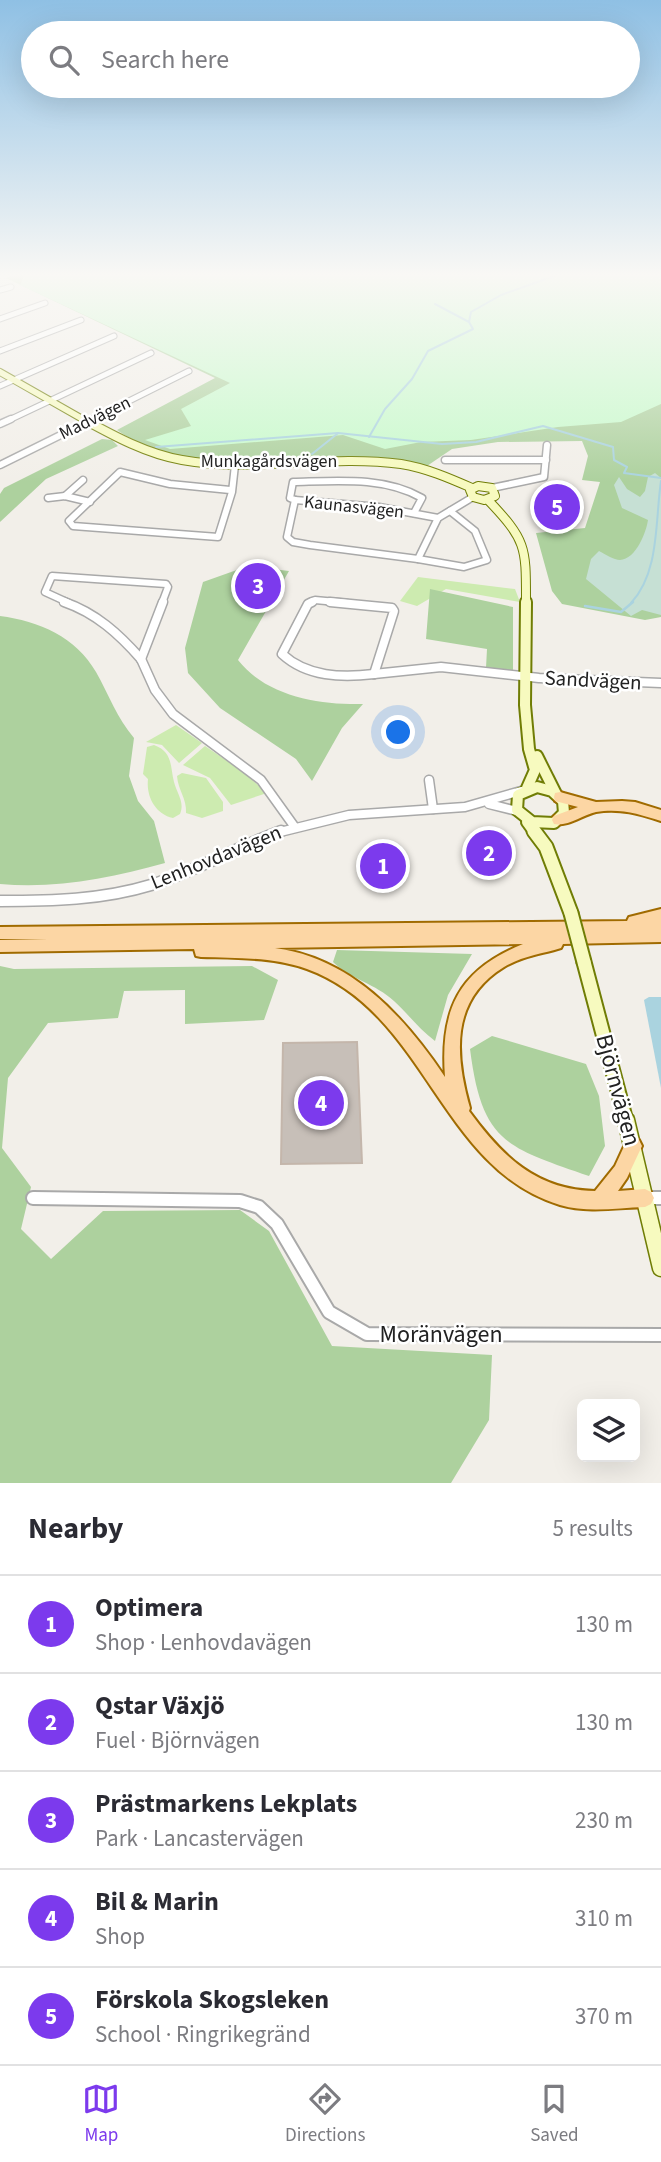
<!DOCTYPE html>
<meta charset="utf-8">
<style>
:root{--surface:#fff;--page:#f2f2f3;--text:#2b2b33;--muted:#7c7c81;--line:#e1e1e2;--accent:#7c3aed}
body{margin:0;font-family:"Source Sans 3",sans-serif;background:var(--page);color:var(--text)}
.controls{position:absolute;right:21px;bottom:21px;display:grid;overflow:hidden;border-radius:10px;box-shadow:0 7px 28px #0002}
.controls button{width:63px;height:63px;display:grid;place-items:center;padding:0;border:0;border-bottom:2px solid var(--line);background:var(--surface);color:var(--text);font:35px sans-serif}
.you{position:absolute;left:399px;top:733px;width:24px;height:24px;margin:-18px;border:5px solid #fff;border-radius:50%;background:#1a73e8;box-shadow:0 0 0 10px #1a73e833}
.badge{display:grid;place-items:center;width:46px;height:46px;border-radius:50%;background:var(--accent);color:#fff;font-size:23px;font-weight:700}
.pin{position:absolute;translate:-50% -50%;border:4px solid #fff;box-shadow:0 2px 7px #0006}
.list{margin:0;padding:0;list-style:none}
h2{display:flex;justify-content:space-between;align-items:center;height:91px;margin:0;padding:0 28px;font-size:30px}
h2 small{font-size:23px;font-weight:400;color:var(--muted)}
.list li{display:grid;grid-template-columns:46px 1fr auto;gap:21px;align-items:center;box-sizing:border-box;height:98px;padding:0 28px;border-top:2px solid var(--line)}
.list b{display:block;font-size:26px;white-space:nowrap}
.list p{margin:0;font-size:23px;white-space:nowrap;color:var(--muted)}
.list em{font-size:23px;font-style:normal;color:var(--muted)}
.icon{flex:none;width:38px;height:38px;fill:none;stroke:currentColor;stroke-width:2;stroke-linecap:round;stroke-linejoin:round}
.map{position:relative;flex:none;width:661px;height:1483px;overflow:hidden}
.search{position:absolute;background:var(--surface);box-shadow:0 7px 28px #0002;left:21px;right:21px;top:21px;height:77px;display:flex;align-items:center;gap:18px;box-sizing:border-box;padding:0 24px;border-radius:38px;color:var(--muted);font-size:26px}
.sheet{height:581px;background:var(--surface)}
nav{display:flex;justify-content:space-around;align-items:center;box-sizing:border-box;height:98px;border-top:2px solid var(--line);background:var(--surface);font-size:19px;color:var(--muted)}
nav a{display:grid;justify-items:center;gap:4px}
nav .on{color:var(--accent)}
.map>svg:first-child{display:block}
.grass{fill:#cdebb0}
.forest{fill:#add19e}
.wetland{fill:#c6e0d4}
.park{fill:#c8facc}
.water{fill:#aad3df}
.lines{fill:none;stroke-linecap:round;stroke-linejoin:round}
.stream-far1{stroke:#aad3df;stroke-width:2}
.stream{stroke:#aad3df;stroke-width:2.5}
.building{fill:#c7bfb8;stroke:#c4b6ab;stroke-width:2}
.street-far4-casing{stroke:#a9a9a9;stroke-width:7}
.street-far3-casing{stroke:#a9a9a9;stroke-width:9}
.street-far2-casing{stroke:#a9a9a9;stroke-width:11}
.street-far1-casing{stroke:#a9a9a9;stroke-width:13}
.street-casing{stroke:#a9a9a9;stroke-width:16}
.secondary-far4-casing{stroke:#707d05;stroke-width:8}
.secondary-far3-casing{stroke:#707d05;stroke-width:10}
.secondary-far2-casing{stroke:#707d05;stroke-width:14}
.secondary-far1-casing{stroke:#707d05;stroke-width:17}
.secondary-casing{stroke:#707d05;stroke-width:19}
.primary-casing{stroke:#a06b00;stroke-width:4}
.street-far4{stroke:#fff;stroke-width:5}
.street-far3{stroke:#fff;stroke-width:6}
.street-far2{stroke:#fff;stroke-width:8}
.street-far1{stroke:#fff;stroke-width:10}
.street{stroke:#fff;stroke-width:12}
.secondary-far4{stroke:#f7fabf;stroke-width:6}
.secondary-far3{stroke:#f7fabf;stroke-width:8}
.secondary-far2{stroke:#f7fabf;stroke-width:10}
.secondary-far1{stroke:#f7fabf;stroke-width:13}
.secondary{stroke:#f7fabf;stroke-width:16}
.primary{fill:#fcd6a4;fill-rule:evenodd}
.secondary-bridge-casing{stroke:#707d05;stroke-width:17;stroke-linecap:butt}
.secondary-bridge{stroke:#f7fabf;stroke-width:13}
.labels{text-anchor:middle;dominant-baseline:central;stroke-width:5;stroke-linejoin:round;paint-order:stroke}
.far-street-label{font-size:18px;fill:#222;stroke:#fff}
.street-label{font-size:21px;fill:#222;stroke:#fff}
.near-street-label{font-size:24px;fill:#222;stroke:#fff}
</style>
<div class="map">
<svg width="661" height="1483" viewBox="0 0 661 1483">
<rect width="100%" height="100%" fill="#f2efe9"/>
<g class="grass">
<polygon points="418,577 515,589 520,602 446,589 417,606 400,601"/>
<polygon points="176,725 202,743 179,763 162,745 146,742"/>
<path d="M154,745C173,752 170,766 174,782C177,794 185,802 180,814L173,818C155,814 146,796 148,779L143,774L147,747Z"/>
<polygon points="205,746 242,771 267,793 231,805 210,778 183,765"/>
<path d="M182,773L206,778L223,802V811L202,818L186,813C187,799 178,790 177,776Z"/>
</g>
<g class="forest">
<path d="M19,274H661V617L645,620L562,604L552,591L536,533L585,528L600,482L582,480L588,456L582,441L498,442L452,449L427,466C404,462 381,458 358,457C282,456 182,477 117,430L215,378L6,278Z"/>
<polygon points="102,439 112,440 118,446 46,479 0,522 0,494 4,488"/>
<path d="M248,566L289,571L238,660C266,696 319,705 363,704L342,728L312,781L296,759L220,708L188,673L185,648L203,582Z"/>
<polygon points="430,589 513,607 513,671 486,668 487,649 426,639"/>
<path d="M0,616C39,621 76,637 96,672C109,695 117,718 134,738L129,776L138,801L154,821L165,863C111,878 57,889 0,884Z"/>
<path d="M337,950L472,954L448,995L435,1041C419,1029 409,1015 394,1001C376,984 350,979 333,962Z"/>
<polygon points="0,966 14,969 252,966 278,980 264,1020 185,1024 185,990 124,991 118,1018 48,1023 8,1078 2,1148 31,1187 21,1229 51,1259 103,1211 240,1210 269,1231 332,1346 492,1355 489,1420 451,1483 0,1483"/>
<path d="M492,1036L586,1064L599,1096L605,1146L589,1176C506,1147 482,1143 470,1049Z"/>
</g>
<path class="wetland" d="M655,473L661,478V615L642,610L631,616L586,579L591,559L599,551C605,554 614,560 620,560C636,559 646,533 648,520L622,508L614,485L619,477L627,489L640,497L645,491L648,477Z"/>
<polygon class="park" points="25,274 661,274 661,404 621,422 558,427 471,440 421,442 385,449 343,435 170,449 145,440 191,426 181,409 230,383 20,285"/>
<polygon class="water" points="649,997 661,997 661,1088 644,1000"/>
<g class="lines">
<g class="stream-far1">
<polyline points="435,304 469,322"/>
<polyline points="369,437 385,409 412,379 428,351 473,329 469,322 471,312 501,295 560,274"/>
<polyline points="156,447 338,433 442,444 476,442 543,426 613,447 614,460 627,467 624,473 661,478"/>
<polyline points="312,454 337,434"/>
<path d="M631,603C660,572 655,520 661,481"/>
</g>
<polyline class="stream" points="585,606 621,612 633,602"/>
</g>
<polygon class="building" points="357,1042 362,1163 281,1164 283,1043"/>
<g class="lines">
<g class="street-far4-casing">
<g id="street-far4">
<polyline points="0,290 11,287"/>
<polyline points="0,319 45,303"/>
<polyline points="0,351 81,320"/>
<polyline points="0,386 114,336"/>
<polyline points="7,421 151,353"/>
<polyline points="89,421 189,371"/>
</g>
</g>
<g class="street-far3-casing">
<g id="street-far3">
<polyline points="0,424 11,419"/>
<polyline points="445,460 546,460"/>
<polyline points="0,465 93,419"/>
<polyline points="492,488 544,477 547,445"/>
<polyline points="230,490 170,484 120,472 69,521 73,526 218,537 232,492 235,465"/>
<polyline points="65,496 83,480"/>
<polyline points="48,498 65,496 90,502"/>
<polyline points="295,500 379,507 438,518"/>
<path d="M414,513L422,498C384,476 335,481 293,482L290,498L295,500L287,537L293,542L310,545L418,559L438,518L473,497"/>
<polyline points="418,559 464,567 487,560 475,531 450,511"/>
<polyline points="69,603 45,592 52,576 166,584 168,587 162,603"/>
<polyline points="309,603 315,600 347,603"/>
</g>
</g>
<g class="street-far2-casing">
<g id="street-far2">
<path d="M64,602C96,613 119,634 141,659"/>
<path d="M312,602L308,604L282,654C307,677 342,678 374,674"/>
<polyline points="330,602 392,608 394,611 374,674"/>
<polyline points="141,659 155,690 173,714 261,780 294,826"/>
<polyline points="141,659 163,602"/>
<polyline points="374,674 441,667 539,678 661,683"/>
<polyline points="429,780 433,809"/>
<polyline points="489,804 517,811"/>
<polyline points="276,833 349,815 465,807 521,791"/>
</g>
</g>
<g class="street-far1-casing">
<path id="street-far1" d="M0,901C51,901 102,900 151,885C196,871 237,847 281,831"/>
</g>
<g class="street-casing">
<g id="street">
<polyline points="33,1198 240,1201 259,1207 277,1224 329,1312 367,1334 661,1335"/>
<polyline points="645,1198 661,1198"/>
</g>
</g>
<g class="secondary-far4-casing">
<polyline id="secondary-far4" points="0,372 86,421"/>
</g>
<g class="secondary-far3-casing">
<g id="secondary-far3">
<path d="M83,419C114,436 147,454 182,460C254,473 328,454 401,464C426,468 449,478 472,488"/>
<polygon points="478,486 492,488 495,496 484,500 473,497 470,490"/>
<path d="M488,500C527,541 526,547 526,603"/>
</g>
</g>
<g class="secondary-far2-casing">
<g id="secondary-far2">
<polyline points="526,602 525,705 529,749 535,770 527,788"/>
<polyline points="537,756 556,794"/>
<polygon points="537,787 552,791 563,801 564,813 554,823 532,822 517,810 518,795"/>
<polyline points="527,822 535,833"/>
</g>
</g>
<g class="secondary-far1-casing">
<g id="secondary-far1">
<polyline points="534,831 546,847 571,913"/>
<polyline points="584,962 626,1121"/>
</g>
</g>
<g class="secondary-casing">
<polyline id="secondary" points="626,1120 661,1268"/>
</g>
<g class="primary-casing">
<g id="primary">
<path d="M560,792L596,802L622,801L635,802L661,810V821C639,814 620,808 596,812C583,815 567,827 554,824L552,820L554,816L578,807L555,801L554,797L555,793Z"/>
<path d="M661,909V942L563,944L561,948C542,954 522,956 504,967C450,1000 455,1055 470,1108L469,1111C502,1156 536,1190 595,1191L615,1166L627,1140L633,1137L639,1140L642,1146L627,1178L618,1191L645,1189L651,1192L654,1198L651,1204L645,1207C617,1208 587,1213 560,1205C440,1169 426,1012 307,969C273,957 236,958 201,957L196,956L194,949L0,952V940L48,939H0V927L627,921L629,917ZM523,944C458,970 440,1010 445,1077C404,1016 351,958 275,948Z"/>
</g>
</g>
<use href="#street-far4" class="street-far4"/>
<use href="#street-far3" class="street-far3"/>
<use href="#street-far2" class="street-far2"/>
<use href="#street-far1" class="street-far1"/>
<use href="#street" class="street"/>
<use href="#secondary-far4" class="secondary-far4"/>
<use href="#secondary-far3" class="secondary-far3"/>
<use href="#secondary-far2" class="secondary-far2"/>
<use href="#secondary-far1" class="secondary-far1"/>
<use href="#secondary" class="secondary"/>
<use href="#primary" class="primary"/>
<g class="secondary-bridge-casing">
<polyline id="secondary-bridge" points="571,913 584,962"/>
</g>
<use href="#secondary-bridge" class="secondary-bridge"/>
</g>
<linearGradient id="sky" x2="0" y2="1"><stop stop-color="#8fc0e4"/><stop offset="0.57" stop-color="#f9f8f5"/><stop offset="1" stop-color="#f9f8f5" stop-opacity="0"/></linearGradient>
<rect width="661" height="482" fill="url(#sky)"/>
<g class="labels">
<g class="far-street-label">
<text transform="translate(95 418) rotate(-26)">Madvägen</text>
<text x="269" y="461">Munkagårdsvägen</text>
<text transform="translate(354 507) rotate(6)">Kaunasvägen</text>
</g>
<g class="street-label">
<text transform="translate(593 680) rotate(3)">Sandvägen</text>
<text transform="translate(216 857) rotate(-22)">Lenhovdavägen</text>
</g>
<g class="near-street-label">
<text transform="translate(618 1090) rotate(75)">Björnvägen</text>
<text x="441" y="1334">Moränvägen</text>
</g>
</g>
</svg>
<div class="controls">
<button><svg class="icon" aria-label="layers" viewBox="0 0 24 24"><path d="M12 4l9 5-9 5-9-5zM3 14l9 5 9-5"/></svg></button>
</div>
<div class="you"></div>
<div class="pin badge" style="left:383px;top:866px">1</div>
<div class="pin badge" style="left:489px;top:853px">2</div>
<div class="pin badge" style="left:258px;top:586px">3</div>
<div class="pin badge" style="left:321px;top:1103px">4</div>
<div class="pin badge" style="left:557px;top:507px">5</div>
<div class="search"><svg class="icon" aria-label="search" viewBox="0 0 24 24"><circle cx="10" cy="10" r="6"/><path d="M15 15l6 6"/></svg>Search here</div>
</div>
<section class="sheet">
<h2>Nearby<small>5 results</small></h2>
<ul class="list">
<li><span class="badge">1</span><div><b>Optimera</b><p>Shop · Lenhovdavägen</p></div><em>130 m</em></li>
<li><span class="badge">2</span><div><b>Qstar Växjö</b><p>Fuel · Björnvägen</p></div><em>130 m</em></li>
<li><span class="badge">3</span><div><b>Prästmarkens Lekplats</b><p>Park · Lancastervägen</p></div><em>230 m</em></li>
<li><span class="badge">4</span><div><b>Bil &amp; Marin</b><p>Shop</p></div><em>310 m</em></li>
<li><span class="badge">5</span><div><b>Förskola Skogsleken</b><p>School · Ringrikegränd</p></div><em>370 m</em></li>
</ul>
</section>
<nav>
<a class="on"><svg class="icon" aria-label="map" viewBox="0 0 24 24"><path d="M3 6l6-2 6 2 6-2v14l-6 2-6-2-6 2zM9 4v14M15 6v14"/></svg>Map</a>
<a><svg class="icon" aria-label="directions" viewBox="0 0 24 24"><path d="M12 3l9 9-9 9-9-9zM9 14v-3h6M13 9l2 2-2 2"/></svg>Directions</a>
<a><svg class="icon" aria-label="saved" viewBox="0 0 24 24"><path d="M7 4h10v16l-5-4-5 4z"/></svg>Saved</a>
</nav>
